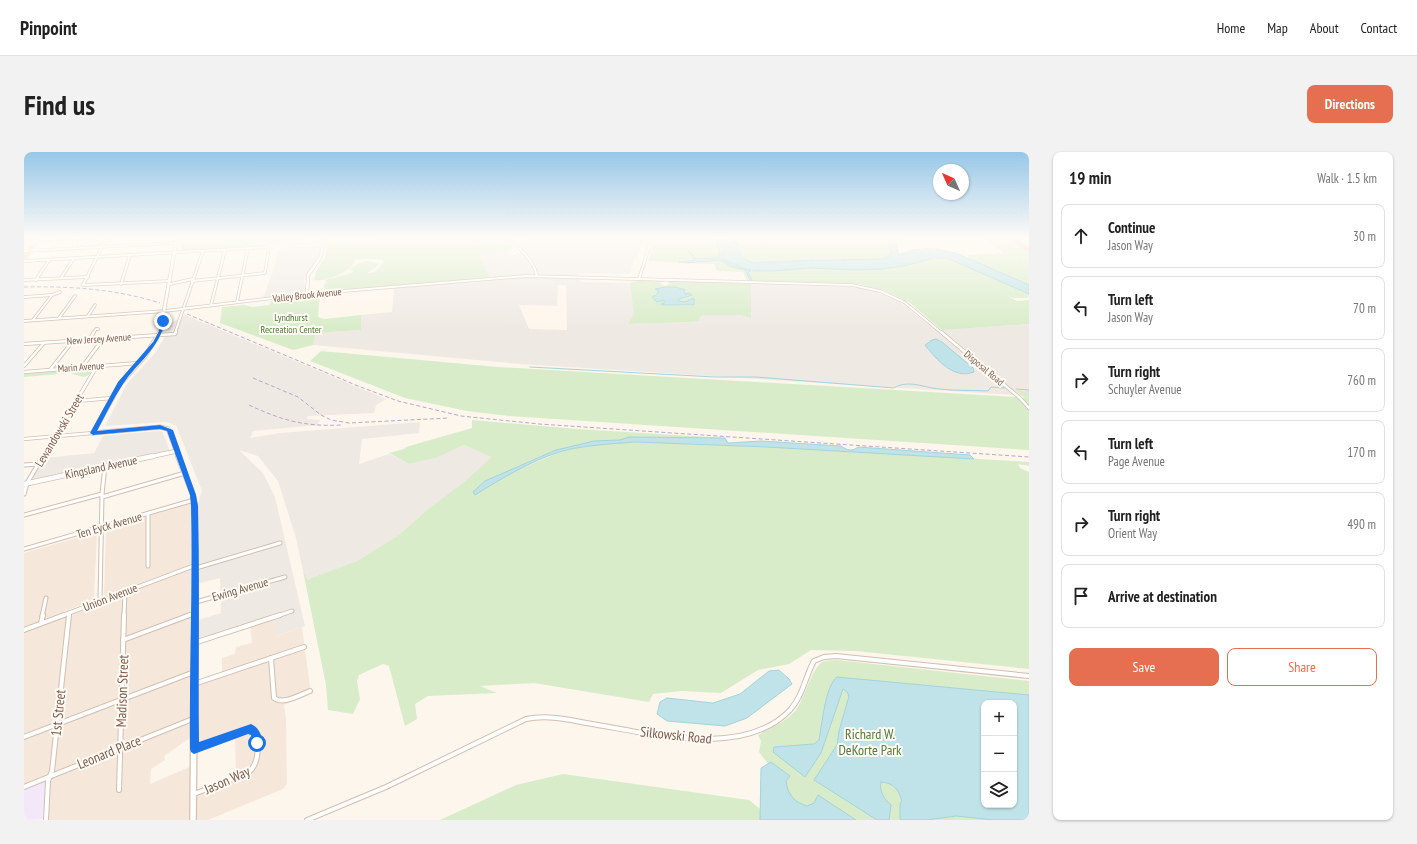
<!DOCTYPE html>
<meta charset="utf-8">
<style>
:root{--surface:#fff;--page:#f2f2f2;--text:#222;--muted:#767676;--line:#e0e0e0;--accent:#e76f51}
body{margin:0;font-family:"PT Sans Narrow",sans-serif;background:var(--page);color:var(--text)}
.controls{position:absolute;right:12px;bottom:12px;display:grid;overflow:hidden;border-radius:8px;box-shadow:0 1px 3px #0004}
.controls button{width:36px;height:36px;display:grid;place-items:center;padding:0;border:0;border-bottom:1px solid var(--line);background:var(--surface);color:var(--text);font:20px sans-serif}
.compass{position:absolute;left:909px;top:12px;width:36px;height:36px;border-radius:50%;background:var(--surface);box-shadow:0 1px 3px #0004;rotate:315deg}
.stop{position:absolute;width:12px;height:12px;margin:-9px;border:3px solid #1a73e8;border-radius:50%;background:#fff}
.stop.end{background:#1a73e8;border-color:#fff;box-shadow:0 1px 4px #0008}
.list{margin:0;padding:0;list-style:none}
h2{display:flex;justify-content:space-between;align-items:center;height:52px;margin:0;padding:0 16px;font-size:17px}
h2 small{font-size:13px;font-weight:400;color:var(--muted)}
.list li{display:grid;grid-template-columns:26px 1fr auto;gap:12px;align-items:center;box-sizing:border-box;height:64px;margin:0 8px 8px;padding:0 8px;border:1px solid var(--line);border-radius:8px}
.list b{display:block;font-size:15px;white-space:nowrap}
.list p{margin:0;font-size:13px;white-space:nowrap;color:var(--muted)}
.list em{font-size:13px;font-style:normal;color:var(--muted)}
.actions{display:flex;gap:8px;padding:12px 16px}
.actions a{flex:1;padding:9px 0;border:1px solid var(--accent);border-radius:8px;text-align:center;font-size:14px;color:var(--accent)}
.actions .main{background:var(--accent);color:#fff}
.icon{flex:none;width:22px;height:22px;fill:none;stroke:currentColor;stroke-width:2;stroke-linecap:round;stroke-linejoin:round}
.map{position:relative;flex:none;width:1005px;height:668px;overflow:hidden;border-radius:8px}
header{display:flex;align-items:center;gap:24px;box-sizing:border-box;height:56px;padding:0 20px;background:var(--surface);border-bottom:1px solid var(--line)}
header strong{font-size:19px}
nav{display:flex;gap:22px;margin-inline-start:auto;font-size:14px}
.intro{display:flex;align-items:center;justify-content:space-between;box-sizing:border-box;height:96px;padding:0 24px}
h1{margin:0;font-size:28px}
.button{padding:10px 18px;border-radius:8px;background:var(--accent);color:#fff;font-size:14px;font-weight:700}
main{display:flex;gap:24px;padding:0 24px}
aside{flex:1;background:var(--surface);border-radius:8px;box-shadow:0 1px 3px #0004}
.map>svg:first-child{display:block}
.residential{fill:#f5e8da;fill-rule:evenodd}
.commercial{fill:#fde8e0}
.industrial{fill:#efe9e4;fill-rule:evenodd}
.education{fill:#f3e8fa}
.green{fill:#d8ecc9;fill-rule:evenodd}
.water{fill:#bfe3e8;stroke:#a5d3da;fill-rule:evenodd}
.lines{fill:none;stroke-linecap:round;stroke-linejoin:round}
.stream{stroke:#a5d3da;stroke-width:1}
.street-far3-casing{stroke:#d1beb0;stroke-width:3.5}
.street-far2-casing{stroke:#d1beb0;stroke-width:4}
.street-far1-casing{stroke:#d1beb0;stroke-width:5}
.street-casing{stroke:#d1beb0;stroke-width:6}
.secondary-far3-casing{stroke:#d6c0b0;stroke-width:4}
.secondary-far2-casing{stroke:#d6c0b0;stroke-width:5}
.secondary-far1-casing{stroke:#d6c0b0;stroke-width:6}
.secondary-casing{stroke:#d6c0b0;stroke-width:8}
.primary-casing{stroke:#dad1cd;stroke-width:4.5}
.highway-casing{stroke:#dad1cd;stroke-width:5}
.street-far3{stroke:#fff;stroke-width:2}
.street-far2{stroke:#fff;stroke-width:2.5}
.street-far1{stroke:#fff;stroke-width:3}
.street{stroke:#fff;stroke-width:4}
.secondary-far3{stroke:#fff;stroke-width:2.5}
.secondary-far2{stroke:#fff;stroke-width:3.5}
.secondary-far1{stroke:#fff;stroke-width:4.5}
.secondary{stroke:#fff;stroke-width:5.5}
.primary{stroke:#fbd9a5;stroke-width:3}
.highway{stroke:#f7b7a3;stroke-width:3.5}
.rail{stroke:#b9a8c9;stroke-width:1;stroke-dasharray:4 2.5;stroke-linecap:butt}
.route{fill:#1a73e8}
.labels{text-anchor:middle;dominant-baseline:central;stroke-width:4;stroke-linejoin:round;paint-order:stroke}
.far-street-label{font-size:10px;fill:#7a5c4d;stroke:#fffaf3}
.far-park-label{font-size:10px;fill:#537a41;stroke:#fffaf3}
.street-label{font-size:12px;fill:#7a5c4d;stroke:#fffaf3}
.near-street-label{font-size:14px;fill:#7a5c4d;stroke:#fffaf3}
.near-park-label{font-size:14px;fill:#537a41;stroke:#fffaf3}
</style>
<header>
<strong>Pinpoint</strong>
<nav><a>Home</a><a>Map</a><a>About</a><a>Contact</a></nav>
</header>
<div class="intro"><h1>Find us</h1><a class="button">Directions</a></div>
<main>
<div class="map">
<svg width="1005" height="668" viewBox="0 0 1005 668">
<rect width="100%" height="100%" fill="#fdf6ec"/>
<g class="residential">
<polygon points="167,351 168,412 80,445 82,377"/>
<polygon points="73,380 70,448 0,475 0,401"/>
<path d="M172,413L170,532L198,523V506L211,502L212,495L228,491L226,473L250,465L253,484L278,475L287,541L260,553L262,566L263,632L259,637L184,668H20L22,667L0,635V478ZM211,582L212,626L170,642V613L126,632L127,617L141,608L140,604L170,583V597Z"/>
</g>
<polygon class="commercial" points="305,85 381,85 305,89 304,88"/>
<g class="industrial">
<polygon points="241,85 280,85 278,91 299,89 298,91 260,94 250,92 239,92"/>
<polygon points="439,85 479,85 456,90 446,91"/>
<path d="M513,85H620L613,106L610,108L606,122L558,121L553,122L557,130L606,131L610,162L604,172L665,170L680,163H716L727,166V132L829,135L849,139L873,148L911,178L1005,172V244L496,212L289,193L290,181L337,178V163L368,160L370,136L467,129L462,116L454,102L483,98L486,103L499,101L496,87ZM534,133H542L543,178L505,177L495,153L533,154Z"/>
<polygon points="265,94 298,95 293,107 281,124 280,128 281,140 276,142 239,146 251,114 253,99"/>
<polygon points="161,163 362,247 352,253 350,261 284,264 283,267 296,268 293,273 229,279 226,286 256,281 396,270 395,281 338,287 335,312 365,302 385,312 412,306 440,293 469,305 440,330 404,357 375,383 333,409 287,426 284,428 279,419 272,386 254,329 234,304 215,298 239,321 251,345 281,474 252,484 250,465 170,491 171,469 197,461 196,426 172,432 171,360 178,339 152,273 141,270 81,274 103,232 132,200 144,179 144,173"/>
<polygon points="133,279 139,280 146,300 6,330 20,306 70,301 79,284"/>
</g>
<polygon class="education" points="26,624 22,667 0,668 0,635"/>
<g class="green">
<polygon points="158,85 236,85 231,95 157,99"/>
<path d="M381,85H439L446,91L477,86L488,93L489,97L455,102L466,126L300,139V133L303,130L301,128L328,121L329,118H325C334,111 343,106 355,112L344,121C351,122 355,115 360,110L358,107C351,108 336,106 333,107C330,108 330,111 328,114C319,122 302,130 290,128L292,119L301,106L305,89Z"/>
<polygon points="628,85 872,85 872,93 875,103 903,107 923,106 1005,142 1004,146 989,146 982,143 993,149 1005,148 1005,172 918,178 886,151 859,138 835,132 814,131 723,129 719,120 693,119 690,112 624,109 630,89"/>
<polygon points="957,85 982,85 1005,99 1005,133 960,114 944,105 944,103 980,101"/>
<path d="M613,129H641L635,131L641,134L645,132L644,129L727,132V166L716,163H680L676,165L674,169L665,170L604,172L610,162L606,131ZM641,135H652L661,138L659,140L661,142L666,141L660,146L655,147L654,149L661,150L669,146L668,154L639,153L640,148L628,145Z"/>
<polygon points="296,142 294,165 300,167 337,163 337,178 291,181 289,193 269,198 196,171 198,155 220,153 228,155 245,153 248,148"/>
<polygon points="297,199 474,215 992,245 1001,246 992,238 1001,240 1005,238 1005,298 485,264 443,259 381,246 286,209"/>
<polygon points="69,216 65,223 59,225 46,221 0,225 0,222"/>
<polygon points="448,268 553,277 701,286 605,285 596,288 532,298 461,329 486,321 536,300 568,293 611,290 743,295 1005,310 1005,314 994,312 996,316 1005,320 1005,517 832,499 787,498 765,512 734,518 697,541 658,539 629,542 625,550 510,531 456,534 473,541 404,544 391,552 393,567 381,574 365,514 359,512 335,523 333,529 336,547 329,562 304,558 302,533 279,419 284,428 287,426 333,409 375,383 404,357 440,330 468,305 440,293 412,306 385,312 365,301 380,297 382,295 448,276"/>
<path d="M813,508L1005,529V668H416L492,633L539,622L725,648L736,657L737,616L744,612L735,600L737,589L734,583C746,576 762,570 771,559C781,548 787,513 801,509C805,508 809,508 813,508ZM960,551H990V653H960Z"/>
</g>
<g class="water">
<path d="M691,85C695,90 694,99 698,104L700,103L695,85H709C717,97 712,106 729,111L768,109L858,107L866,104L867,101L864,87L866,86L873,88L872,93L875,103L889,98L899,97H911L932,101L1005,133V142L923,106H910L880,114L859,117L832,118L785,116L749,119H731L718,116L699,107L707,113L727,119L724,120L728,128H726L721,118L707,115L696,108L662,111L655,110L671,108L664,98L672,107L693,106L696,101Z"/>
<polygon points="641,135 652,135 661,138 660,140 661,142 666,141 668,143 655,147 654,149 661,150 670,146 670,153 639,153 637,152 640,151 640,148 633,150 628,145 632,143 635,139 631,137"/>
<path d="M912,187L918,190L949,216L950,220C930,228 913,208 901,193L908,188Z"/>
<path d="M605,285L701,286L704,291L737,289L817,294C823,298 828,300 834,295L946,303L950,307L743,295L611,290C586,292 560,293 535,300C505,310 478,326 451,343L449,340L461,329L532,298L570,289L596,288Z"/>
<polygon points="755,518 765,527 768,532 723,566 701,574 643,569 633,562 636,550 643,546 689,551 716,542 745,519"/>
<path d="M813,525L1005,543V668H970L932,664L903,668H877L876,667V651L878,649C874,637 870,631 857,630C855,639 860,647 867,653L865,668H853L790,628L813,593L815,579L825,544L823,540L819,537L797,601L781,625L749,600L750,595L790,592L795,588C798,573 801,534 813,525ZM960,551H990V653H960Z"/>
<path d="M747,610L766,624L762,629C764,643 770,650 783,654L790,651L794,643L832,668H736L737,616Z"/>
</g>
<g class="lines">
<g class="stream">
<path d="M506,215L691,225H732L870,236C884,227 901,236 916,237C932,239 948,238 964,239L967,235L980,236"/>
<polyline points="992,237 1005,238"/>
</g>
<g class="street-far3-casing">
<g id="street-far3">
<polyline points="83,85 59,133 146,129"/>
<path d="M481,85C494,93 510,109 513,124"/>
<polyline points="0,88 70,85"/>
<polyline points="0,99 152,91"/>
<polyline points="0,109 245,95 241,121 168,129"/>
<polyline points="37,126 50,106"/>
<polyline points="615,127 627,89 625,85"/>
<polyline points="0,128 64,125"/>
<polyline points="12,128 25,108"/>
<polyline points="97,132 106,103"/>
<polyline points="146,132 169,127"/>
<polyline points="0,145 28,143"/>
<polyline points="213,150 224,96"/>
<polyline points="187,153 201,98"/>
<polyline points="64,164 71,153"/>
<polyline points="35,166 51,144"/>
<polyline points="9,168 28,143 36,140"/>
<polyline points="0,169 141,159 283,142 502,124 828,133 856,139 880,150 918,181"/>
<polyline points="69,181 72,177 74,177"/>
<polyline points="151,181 179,99"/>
</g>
</g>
<g class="street-far2-casing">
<g id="street-far2">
<polyline points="917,180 996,246 1005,256"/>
<polyline points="65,188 70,180"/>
<polyline points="0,192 151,182 152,180"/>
<polyline points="0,214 20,191"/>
<polyline points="58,215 79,187"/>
<polyline points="26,218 49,189"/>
<polyline points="0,220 114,211"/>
<polyline points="53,249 88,246"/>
<polyline points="0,287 69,281"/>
<polyline points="19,305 73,214"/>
</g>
</g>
<g class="street-far1-casing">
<g id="street-far1">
<polyline points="0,313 15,312"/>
<polyline points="0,342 3,331 19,304"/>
<polyline points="78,345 161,321"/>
<polyline points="124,362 124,414"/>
<polyline points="0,363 78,342"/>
<polyline points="0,397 170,348"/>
<polyline points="172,416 256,391"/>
<polyline points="76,449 78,342 81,314"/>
<polyline points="172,450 261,425"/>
<polyline points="18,464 22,446"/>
<polyline points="37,464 172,413"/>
<polyline points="45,464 45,461"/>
<polyline points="100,464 101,440"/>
<polyline points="163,464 171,461"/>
<polyline points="253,464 268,459"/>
</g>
</g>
<g class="street-casing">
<g id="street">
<polyline points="17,471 19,463"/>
<polyline points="0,478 40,463"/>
<polyline points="99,488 166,463"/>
<polyline points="170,491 256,463"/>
<path d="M247,506L250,546C259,553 276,543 286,539"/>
<polyline points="170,532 280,495"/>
<polyline points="0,585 170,520"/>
<path d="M170,597L224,577H227L232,581C234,595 236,611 224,621L170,642"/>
<polyline points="0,635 171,566"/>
<polyline points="95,638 100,463"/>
<polyline points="22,668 24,629 28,619 45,463"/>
<path d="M283,668L362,635L502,567C522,563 543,567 562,571C621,580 719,608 766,558C779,544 781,525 790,509L800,505L812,504L1005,524"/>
</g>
</g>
<g class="secondary-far3-casing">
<g id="secondary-far3">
<polyline points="283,142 284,123 296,106 302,85"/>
<polyline points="136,181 153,85"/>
</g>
</g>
<g class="secondary-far2-casing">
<g id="secondary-far2">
<polyline points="69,281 136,275 144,277 155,305"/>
<polyline points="69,281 96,232 121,204 136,180"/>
<polyline points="125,305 153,299"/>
</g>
</g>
<g class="secondary-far1-casing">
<g id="secondary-far1">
<polyline points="154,304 169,343 171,354 171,464"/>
<polyline points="0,332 129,304"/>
</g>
</g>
<g class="secondary-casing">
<polyline id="secondary" points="169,668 171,463"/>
</g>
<g class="primary-casing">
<polyline id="primary" points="0,107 16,85"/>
</g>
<g class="highway-casing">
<polyline id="highway" points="985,85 1005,97"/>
</g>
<use href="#street-far3" class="street-far3"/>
<use href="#street-far2" class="street-far2"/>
<use href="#street-far1" class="street-far1"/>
<use href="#street" class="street"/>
<use href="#secondary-far3" class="secondary-far3"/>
<use href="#secondary-far2" class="secondary-far2"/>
<use href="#secondary-far1" class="secondary-far1"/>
<use href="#secondary" class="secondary"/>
<use href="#primary" class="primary"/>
<use href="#highway" class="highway"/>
<g class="rail">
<path d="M0,135C47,134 91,137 136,151"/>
<polyline points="163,162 334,234 374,249 437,264 515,272 1005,305"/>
<polyline points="229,226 274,245 297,263 307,268 325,271 425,266"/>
<path d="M225,253C257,268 281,275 317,273"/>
</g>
</g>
<linearGradient id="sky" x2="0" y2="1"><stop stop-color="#97c7e8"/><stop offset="0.48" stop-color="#fefbf6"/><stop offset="1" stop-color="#fefbf6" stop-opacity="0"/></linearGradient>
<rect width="1005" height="178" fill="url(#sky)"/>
<path class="route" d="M137,168L141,169C136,196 113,211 99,232C89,247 81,264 73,279L136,273L149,278L172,343L174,354C176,433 174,512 175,590L227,572C236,576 240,586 236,595L233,596L229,595L227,583L224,582L170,602L167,600L166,597C165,516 169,435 167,354L166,343L143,279L136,277L69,283L66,281L94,230L129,190L135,179Z"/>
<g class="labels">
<g class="far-street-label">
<text transform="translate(283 143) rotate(-6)">Valley Brook Avenue</text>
<text transform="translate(75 187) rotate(-4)">New Jersey Avenue</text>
<text transform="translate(57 215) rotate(-4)">Marin Avenue</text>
<text transform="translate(960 216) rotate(40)">Disposal Road</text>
</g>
<g class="far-park-label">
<text x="267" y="165">Lyndhurst<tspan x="267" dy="12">Recreation Center</tspan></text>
</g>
<g class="street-label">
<text transform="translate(35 278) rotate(-59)">Lewandowski Street</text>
<text transform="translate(77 315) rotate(-12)">Kingsland Avenue</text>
<text transform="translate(85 373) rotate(-16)">Ten Eyck Avenue</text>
<text transform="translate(216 437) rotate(-16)">Ewing Avenue</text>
<text transform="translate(86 445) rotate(-21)">Union Avenue</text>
</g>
<g class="near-street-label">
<text transform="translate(98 539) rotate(-88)">Madison Street</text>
<text transform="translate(34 561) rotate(-84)">1st Street</text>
<text transform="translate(652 583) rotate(6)">Silkowski Road</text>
<text transform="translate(85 600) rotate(-22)">Leonard Place</text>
<text transform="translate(203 628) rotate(-24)">Jason Way</text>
</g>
<g class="near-park-label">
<text x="846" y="582">Richard W.<tspan x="846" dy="16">DeKorte Park</tspan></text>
</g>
</g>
</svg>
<div class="controls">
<button>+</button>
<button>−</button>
<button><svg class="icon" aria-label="layers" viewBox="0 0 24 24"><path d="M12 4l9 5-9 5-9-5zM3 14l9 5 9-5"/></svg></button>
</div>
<svg class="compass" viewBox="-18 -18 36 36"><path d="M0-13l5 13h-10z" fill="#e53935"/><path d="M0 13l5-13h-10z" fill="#767676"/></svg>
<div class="stop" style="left:233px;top:591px"></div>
<div class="stop end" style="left:139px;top:169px"></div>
</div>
<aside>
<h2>19 min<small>Walk · 1.5 km</small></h2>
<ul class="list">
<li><svg class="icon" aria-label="ahead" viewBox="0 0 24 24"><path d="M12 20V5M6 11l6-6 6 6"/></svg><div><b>Continue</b><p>Jason Way</p></div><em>30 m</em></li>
<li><svg class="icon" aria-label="left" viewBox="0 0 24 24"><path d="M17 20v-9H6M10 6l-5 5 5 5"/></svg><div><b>Turn left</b><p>Jason Way</p></div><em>70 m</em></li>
<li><svg class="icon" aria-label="right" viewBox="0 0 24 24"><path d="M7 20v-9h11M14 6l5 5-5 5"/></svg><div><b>Turn right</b><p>Schuyler Avenue</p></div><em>760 m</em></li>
<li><svg class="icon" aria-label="left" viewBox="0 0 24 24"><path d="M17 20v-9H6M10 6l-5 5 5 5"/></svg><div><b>Turn left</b><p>Page Avenue</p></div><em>170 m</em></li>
<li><svg class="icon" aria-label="right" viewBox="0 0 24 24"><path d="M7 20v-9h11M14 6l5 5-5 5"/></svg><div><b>Turn right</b><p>Orient Way</p></div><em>490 m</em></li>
<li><svg class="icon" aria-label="arrive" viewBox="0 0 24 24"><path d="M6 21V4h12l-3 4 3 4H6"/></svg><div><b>Arrive at destination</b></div></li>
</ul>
<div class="actions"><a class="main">Save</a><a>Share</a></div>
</aside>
</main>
